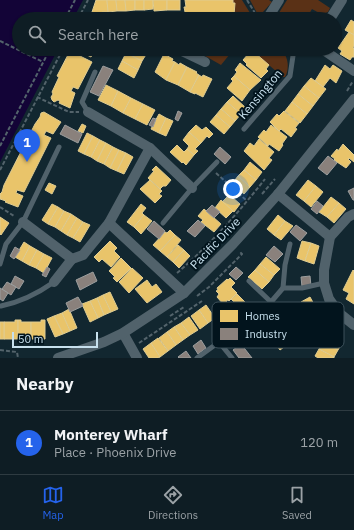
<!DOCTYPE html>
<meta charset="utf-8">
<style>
:root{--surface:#0e1d24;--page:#17262c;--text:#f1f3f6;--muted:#9ba2a6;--line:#2e3b41;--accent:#2563eb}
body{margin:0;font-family:"IBM Plex Sans",sans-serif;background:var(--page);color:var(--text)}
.scale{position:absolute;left:12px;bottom:10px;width:86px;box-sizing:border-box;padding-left:4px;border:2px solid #c7e0ed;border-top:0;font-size:11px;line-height:14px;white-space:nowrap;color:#c7e0ed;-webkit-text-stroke:3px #02141d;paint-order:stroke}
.you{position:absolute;left:233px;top:189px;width:14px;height:14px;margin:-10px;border:3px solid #fff;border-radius:50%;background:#1a73e8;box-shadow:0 0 0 6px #1a73e833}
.badge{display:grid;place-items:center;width:26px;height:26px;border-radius:50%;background:var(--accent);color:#fff;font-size:13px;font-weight:700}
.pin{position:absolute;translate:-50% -33px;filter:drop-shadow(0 1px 2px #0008)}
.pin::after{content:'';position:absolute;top:21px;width:14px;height:12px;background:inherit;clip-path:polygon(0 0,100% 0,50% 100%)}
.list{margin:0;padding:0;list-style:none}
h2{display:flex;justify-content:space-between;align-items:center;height:52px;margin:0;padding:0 16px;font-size:17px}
h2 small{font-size:13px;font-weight:400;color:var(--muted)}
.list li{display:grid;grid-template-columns:26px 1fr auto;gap:12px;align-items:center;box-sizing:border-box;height:64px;padding:0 16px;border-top:1px solid var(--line)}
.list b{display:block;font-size:15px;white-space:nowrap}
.list p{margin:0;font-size:13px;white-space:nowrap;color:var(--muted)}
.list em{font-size:13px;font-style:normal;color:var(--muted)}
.icon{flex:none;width:22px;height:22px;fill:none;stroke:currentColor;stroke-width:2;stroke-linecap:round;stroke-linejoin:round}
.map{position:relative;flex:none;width:354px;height:358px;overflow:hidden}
.search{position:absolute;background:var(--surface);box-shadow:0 1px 3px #0004;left:12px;right:12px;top:12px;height:44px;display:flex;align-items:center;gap:10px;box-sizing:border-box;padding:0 14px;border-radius:22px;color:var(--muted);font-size:15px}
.sheet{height:116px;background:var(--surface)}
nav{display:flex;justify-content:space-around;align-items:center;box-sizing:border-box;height:56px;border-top:1px solid var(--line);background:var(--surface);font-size:11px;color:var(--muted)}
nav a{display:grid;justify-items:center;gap:2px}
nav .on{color:var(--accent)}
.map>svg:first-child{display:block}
.green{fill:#5a3116}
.water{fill:#130437}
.homes{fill:#e9c46a;stroke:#dfcc91}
.industry{fill:#8a817c;stroke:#9c9e9e}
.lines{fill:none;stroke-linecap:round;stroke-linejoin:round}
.path{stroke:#53636b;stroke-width:2;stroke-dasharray:4 2;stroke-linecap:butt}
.service{stroke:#51626b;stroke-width:5}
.minor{stroke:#51626b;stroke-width:10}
.labels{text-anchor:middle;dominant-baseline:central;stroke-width:4;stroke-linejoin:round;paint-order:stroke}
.street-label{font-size:12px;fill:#c7e0ed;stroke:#02141d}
.key{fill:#02141d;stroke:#3d515b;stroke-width:1}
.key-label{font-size:11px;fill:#c7e0ed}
</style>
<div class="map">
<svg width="354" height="358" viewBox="0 0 354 358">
<rect width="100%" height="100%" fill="#122730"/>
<g class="green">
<polygon points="233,0 242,0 252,16 250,19 234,19"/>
<polygon points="250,0 269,0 272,2 263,12 257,13"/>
<polygon points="287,0 318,0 330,8 328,12 321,14 312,9 308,16 313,19 277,19 279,17 277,16"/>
<polygon points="193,49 234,49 221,65"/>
<path d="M250,49H281C288,56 290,68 285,77H283Z"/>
</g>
<polygon class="water" points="0,0 83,0 73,19 19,19 19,49 58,49 0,162"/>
<g class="homes">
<polygon points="96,0 107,0 108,12 102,12 99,19 91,15"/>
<polygon points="107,0 116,0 117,11 108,12"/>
<polygon points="116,0 125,0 126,11 117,11"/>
<polygon points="125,0 135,0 135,10 126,11"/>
<rect x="135" y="0" width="9" height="10"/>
<polygon points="144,0 153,0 153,9 144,10"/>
<polygon points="153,0 167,0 167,10 154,11"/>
<rect x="167" y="0" width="13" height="10"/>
<polygon points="185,0 233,0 233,3 235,3 234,15 186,17 184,7 186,7"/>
<polygon points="89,14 91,15 100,19 86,19"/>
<polygon points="351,20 354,22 354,35 345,30"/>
<polygon points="349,32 354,35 354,46 353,48 354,49 354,57 352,57 350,60 340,54 342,51 338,48"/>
<polygon points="75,49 96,49 91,57"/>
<polygon points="128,49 138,49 147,53 142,61 126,53"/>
<polygon points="70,51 92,62 78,89 73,87 71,91 75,93 70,108 59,103 60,101 58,100 54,102 52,100 51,97 53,94 52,92 59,77 57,76"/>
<polygon points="254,52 269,65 266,69 268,71 261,78 246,65 247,64 243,60 249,53 251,55"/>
<polygon points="126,53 142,61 138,70 122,61"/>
<polygon points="164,54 173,59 172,61 175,62 166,80 155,72"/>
<polygon points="122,61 138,70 134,78 118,69"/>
<polygon points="175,62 179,65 180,63 187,67 178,85 166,80"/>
<polygon points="240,63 261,80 250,90 234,76 237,72 235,70"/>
<polygon points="325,65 330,69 333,65 342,71 336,83 330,78 323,87 315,81"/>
<polygon points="187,67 197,72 196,73 199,75 190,92 178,85"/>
<polygon points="199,75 202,77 203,75 212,79 203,97 195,93 195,94 190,92"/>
<polygon points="234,76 250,90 242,101 227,88 233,81 231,79"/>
<polygon points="311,78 326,89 319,98 304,86"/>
<polygon points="106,85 118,91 111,106 98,100"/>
<polygon points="304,86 319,98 313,106 298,94"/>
<polygon points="118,91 131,98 123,113 111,106"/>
<polygon points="298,94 313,106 307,114 292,102"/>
<polygon points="233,96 246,108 241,114 227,102"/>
<polygon points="131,98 143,104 135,119 123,113"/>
<polygon points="227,102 241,114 235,121 221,109"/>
<polygon points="292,102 307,114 300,123 285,111"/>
<polygon points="143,104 155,110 147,125 135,119"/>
<polygon points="221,109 235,121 230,127 216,115"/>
<polygon points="284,111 299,123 295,128 297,129 291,137 281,129 279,131 270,122 277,114 279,116"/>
<polygon points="44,112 61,122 53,134 46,131 44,135 51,138 24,192 17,190 16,193 23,196 18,207 5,202 6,201 0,199 0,194 2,192 4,185 35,124 40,117 41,113"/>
<polygon points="159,114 166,118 159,133 151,129"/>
<polygon points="216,115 230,127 224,134 210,122"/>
<polygon points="166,118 173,121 166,136 159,133"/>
<polygon points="82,124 86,126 83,133 78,131"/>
<polygon points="196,125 202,130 206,127 213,134 209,138 207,136 201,143 189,132"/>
<polygon points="271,125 287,137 282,144 283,145 279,151 269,144 268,146 258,137 264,130 266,132"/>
<polygon points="189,132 201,143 195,149 198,151 194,155 187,149 189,146 183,140"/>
<polygon points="87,133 93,136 84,154 78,151"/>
<polygon points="93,136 100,140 91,157 84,154"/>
<polygon points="259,139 274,152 269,158 272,160 264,170 244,151 250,143 254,146"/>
<polygon points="100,140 106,143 97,161 91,157"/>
<polygon points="106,143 113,147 104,164 97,161"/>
<polygon points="343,144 354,155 354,162 349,158 348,159 351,162 346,168 334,160 335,159 331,156 337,149 338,151"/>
<polygon points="177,145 184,152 187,149 194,155 186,165 183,162 182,163 170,152"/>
<polygon points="113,147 119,150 110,168 104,164"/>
<polygon points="119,150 126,153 117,171 110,168"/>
<polygon points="126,153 133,157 124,174 117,171"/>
<polygon points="250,162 262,172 256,180 244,170"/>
<polygon points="156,166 171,180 166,186 163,186 160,189 148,178 154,171 152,170"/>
<polygon points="244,170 256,180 250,187 238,176"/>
<polygon points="238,176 250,187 244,194 232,184"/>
<polygon points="150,180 162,191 159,194 162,196 155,203 140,189"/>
<polygon points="308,180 316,186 304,201 296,195"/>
<polygon points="49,183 56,186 52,194 45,190"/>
<polygon points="316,186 323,192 311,207 304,201"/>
<polygon points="228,187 235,194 232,197 240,204 234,212 222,202 229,195 225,191"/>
<polygon points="331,197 339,203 327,217 319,212"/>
<polygon points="221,200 233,211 226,218 215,208"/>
<polygon points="339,203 346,209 334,223 327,217"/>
<polygon points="52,204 58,207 48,224 42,220"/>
<polygon points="141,204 146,208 142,213 144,215 134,227 127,222"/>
<polygon points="58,207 64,211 55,227 48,224"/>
<polygon points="204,209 221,224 214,232 201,222 203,220 198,216"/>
<polygon points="64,211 71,214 61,231 55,227"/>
<polygon points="71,214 77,218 67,235 61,231"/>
<polygon points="144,215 152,221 141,234 134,227"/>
<polygon points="278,215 285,221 274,235 267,229"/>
<polygon points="0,217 9,223 1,235 0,234"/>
<polygon points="77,218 83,222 73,238 67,235"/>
<polygon points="285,221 293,226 281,240 274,235"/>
<polygon points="83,222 90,225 80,242 73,238"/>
<polygon points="170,230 175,235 160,251 153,245 165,232 167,233"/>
<polygon points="175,235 181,240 167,257 160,251"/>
<polygon points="110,241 117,248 114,251 120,257 111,267 102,259 99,262 94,257"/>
<polygon points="302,241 311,243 305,261 297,258"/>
<polygon points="24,242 30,246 22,261 15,257"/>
<polygon points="311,243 319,246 314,264 305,261"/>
<polygon points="178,245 184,250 173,262 167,257"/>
<polygon points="30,246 37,250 29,265 22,261"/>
<polygon points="37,250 44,254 36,268 29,265"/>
<polygon points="184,250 190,256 179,268 173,262"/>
<polygon points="44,254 52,258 44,273 36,268"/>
<polygon points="266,257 280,269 274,275 260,264"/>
<polygon points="121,258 131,268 117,282 113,278 115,277 109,271"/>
<polygon points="260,264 274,275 269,282 255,270"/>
<polygon points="132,268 143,278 129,293 119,282"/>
<polygon points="255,270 269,282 262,289 248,277"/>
<polygon points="353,270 354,271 354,304 346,299 349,293 343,290"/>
<polygon points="230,278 235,283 231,287 237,293 229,301 228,300 226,301 227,302 224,305 217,297 219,294 216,291 218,290 217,288 227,279 228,280"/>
<polygon points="147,280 152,287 156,284 162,292 147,303 135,289"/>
<polygon points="110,292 118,309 111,312 103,295"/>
<polygon points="237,294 254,311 245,319 232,304 234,302 231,299"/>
<polygon points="103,295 111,312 104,315 97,298"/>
<polygon points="310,297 315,306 318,305 320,312 303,320 299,313 305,310 301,302"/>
<polygon points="97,298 104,315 98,318 90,301"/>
<polygon points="90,301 98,318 90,322 82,304"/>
<polygon points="206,305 215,318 208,323 199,310"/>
<polygon points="69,309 77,328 70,331 62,313"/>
<polygon points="199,310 208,323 200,329 191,316"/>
<polygon points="62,313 70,331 63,334 54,316"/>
<polygon points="54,316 63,334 55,337 47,319"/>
<polygon points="189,317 198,330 190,335 181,323"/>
<polygon points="15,320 18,320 18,339 4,339 4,322 15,322"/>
<polygon points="18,320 21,320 21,322 31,322 31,339 18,339"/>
<polygon points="41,320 45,320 45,339 31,339 31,322 41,322"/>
<rect x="0" y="322" width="4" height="17"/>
<polygon points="181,323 190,335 183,340 174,327"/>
<polygon points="174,327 183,340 176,345 167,332"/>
<polygon points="167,332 176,345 168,351 159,338"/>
<polygon points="327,334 342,343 338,350 323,342"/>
<polygon points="158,338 168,351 160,357 151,343"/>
<polygon points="278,339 284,347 280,350 274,342"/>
<polygon points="323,342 338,350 334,357 319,349"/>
<polygon points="151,343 160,357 158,358 149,358 143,349"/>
<polygon points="319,349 334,357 334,358 318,358 315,356"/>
</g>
<g class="industry">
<polygon points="103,66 113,70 99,96 90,92"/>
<polygon points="178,111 182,113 178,121 175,119"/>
<polygon points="153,118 156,119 153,127 149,125"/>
<polygon points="65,125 82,134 78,143 60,134"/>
<polygon points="220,147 231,157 225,164 214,154"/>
<polygon points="328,156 337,163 327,175 318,168"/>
<polygon points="354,188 354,200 353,200 348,191"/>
<polygon points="317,201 323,206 317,214 311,209"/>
<polygon points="212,205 220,212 214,218 206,211"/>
<polygon points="198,220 205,226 195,237 187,231"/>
<polygon points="154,221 165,231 159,239 147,229"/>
<polygon points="296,225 307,233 300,241 290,232"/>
<polygon points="274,246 283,254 275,262 266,255"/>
<polygon points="15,247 20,250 14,259 10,256"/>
<polygon points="47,267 50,269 46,277 42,275"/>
<polygon points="236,267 243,273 236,280 229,274"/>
<polygon points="93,272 97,281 80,290 76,280"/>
<polygon points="15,276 24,281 19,289 11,284"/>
<polygon points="310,276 311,286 302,287 301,277"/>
<polygon points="7,282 16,287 11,295 2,289"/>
<polygon points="0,288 8,293 3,301 0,299"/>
<polygon points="78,297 83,306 70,312 66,303"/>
<polygon points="201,340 206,348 198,354 193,346"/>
<polygon points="241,344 252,358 239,358 233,350"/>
<polygon points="186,351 191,358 179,358 178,357"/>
</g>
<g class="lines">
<g class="path">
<polyline points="247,0 258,18"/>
<polyline points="65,19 75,0"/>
<polyline points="78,19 88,0"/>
<polyline points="0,41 43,62"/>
<polyline points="347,91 353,81"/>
<polyline points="37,97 69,112 79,112"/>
<polyline points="0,146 50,49"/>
<polyline points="0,170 63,49"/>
<polyline points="216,173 247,201"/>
<polyline points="262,194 275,179"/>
<polyline points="0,207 14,216"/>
<path d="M177,273C210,245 238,213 265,179"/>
<polyline points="197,296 209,287 242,254 239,251"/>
<polyline points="170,316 184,307"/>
<polyline points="139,343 202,301"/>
<polyline points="0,350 17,352 18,358"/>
</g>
<g class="service">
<polyline points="88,112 82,102 95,72"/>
<polyline points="244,129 290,76 294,49"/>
<polyline points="163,223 192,188 217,162"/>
<polyline points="0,264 6,244 23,222 59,147"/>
<polyline points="249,281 271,302 249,321"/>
<polyline points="283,288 285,265 290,244"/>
<polyline points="271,302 283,288 302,288 324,283"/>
<path d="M1,306C21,302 37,294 54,282"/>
<polyline points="197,358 219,342 232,358"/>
</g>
<g class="minor">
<polyline points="267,19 279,0"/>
<polyline points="330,19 342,0"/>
<polyline points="182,49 182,51 205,62"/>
<polyline points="322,49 354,71"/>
<polyline points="108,51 109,49"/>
<polyline points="150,148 192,188"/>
<polyline points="278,194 330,237"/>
<polyline points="354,214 348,217 330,237 324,270 324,283 329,299 339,313 354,325"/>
<polyline points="23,222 72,259 83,255 109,223 150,148 88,112"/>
<polyline points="109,223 184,293"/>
<polyline points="54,282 72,259"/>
<polyline points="123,333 137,358"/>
<polyline points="58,358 104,342 123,333 184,293 233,244 278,194 354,99"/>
</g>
</g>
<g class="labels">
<g class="street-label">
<text transform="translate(260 94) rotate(-50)">Kensington</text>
<text transform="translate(215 243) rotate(-46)">Pacific Drive</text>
</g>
</g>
<rect x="212" y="302" width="132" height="46" rx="6" class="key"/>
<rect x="220" y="310" width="18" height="12" fill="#e9c46a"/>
<rect x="220" y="328" width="18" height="12" fill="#8a817c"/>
<g class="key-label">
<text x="245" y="320">Homes</text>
<text x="245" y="338">Industry</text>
</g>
</svg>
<div class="scale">50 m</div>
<div class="you"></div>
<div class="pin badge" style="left:27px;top:162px">1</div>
<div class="search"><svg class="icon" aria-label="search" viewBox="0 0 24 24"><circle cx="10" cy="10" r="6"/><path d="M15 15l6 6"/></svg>Search here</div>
</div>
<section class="sheet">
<h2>Nearby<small></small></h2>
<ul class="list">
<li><span class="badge">1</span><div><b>Monterey Wharf</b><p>Place · Phoenix Drive</p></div><em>120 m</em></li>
</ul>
</section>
<nav>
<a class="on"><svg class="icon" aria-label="map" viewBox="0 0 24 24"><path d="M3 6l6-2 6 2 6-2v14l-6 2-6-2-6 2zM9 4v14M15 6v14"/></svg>Map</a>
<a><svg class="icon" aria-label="directions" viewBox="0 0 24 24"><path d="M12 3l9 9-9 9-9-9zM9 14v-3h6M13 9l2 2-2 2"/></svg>Directions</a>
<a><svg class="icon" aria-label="saved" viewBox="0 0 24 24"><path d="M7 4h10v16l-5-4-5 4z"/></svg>Saved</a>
</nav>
